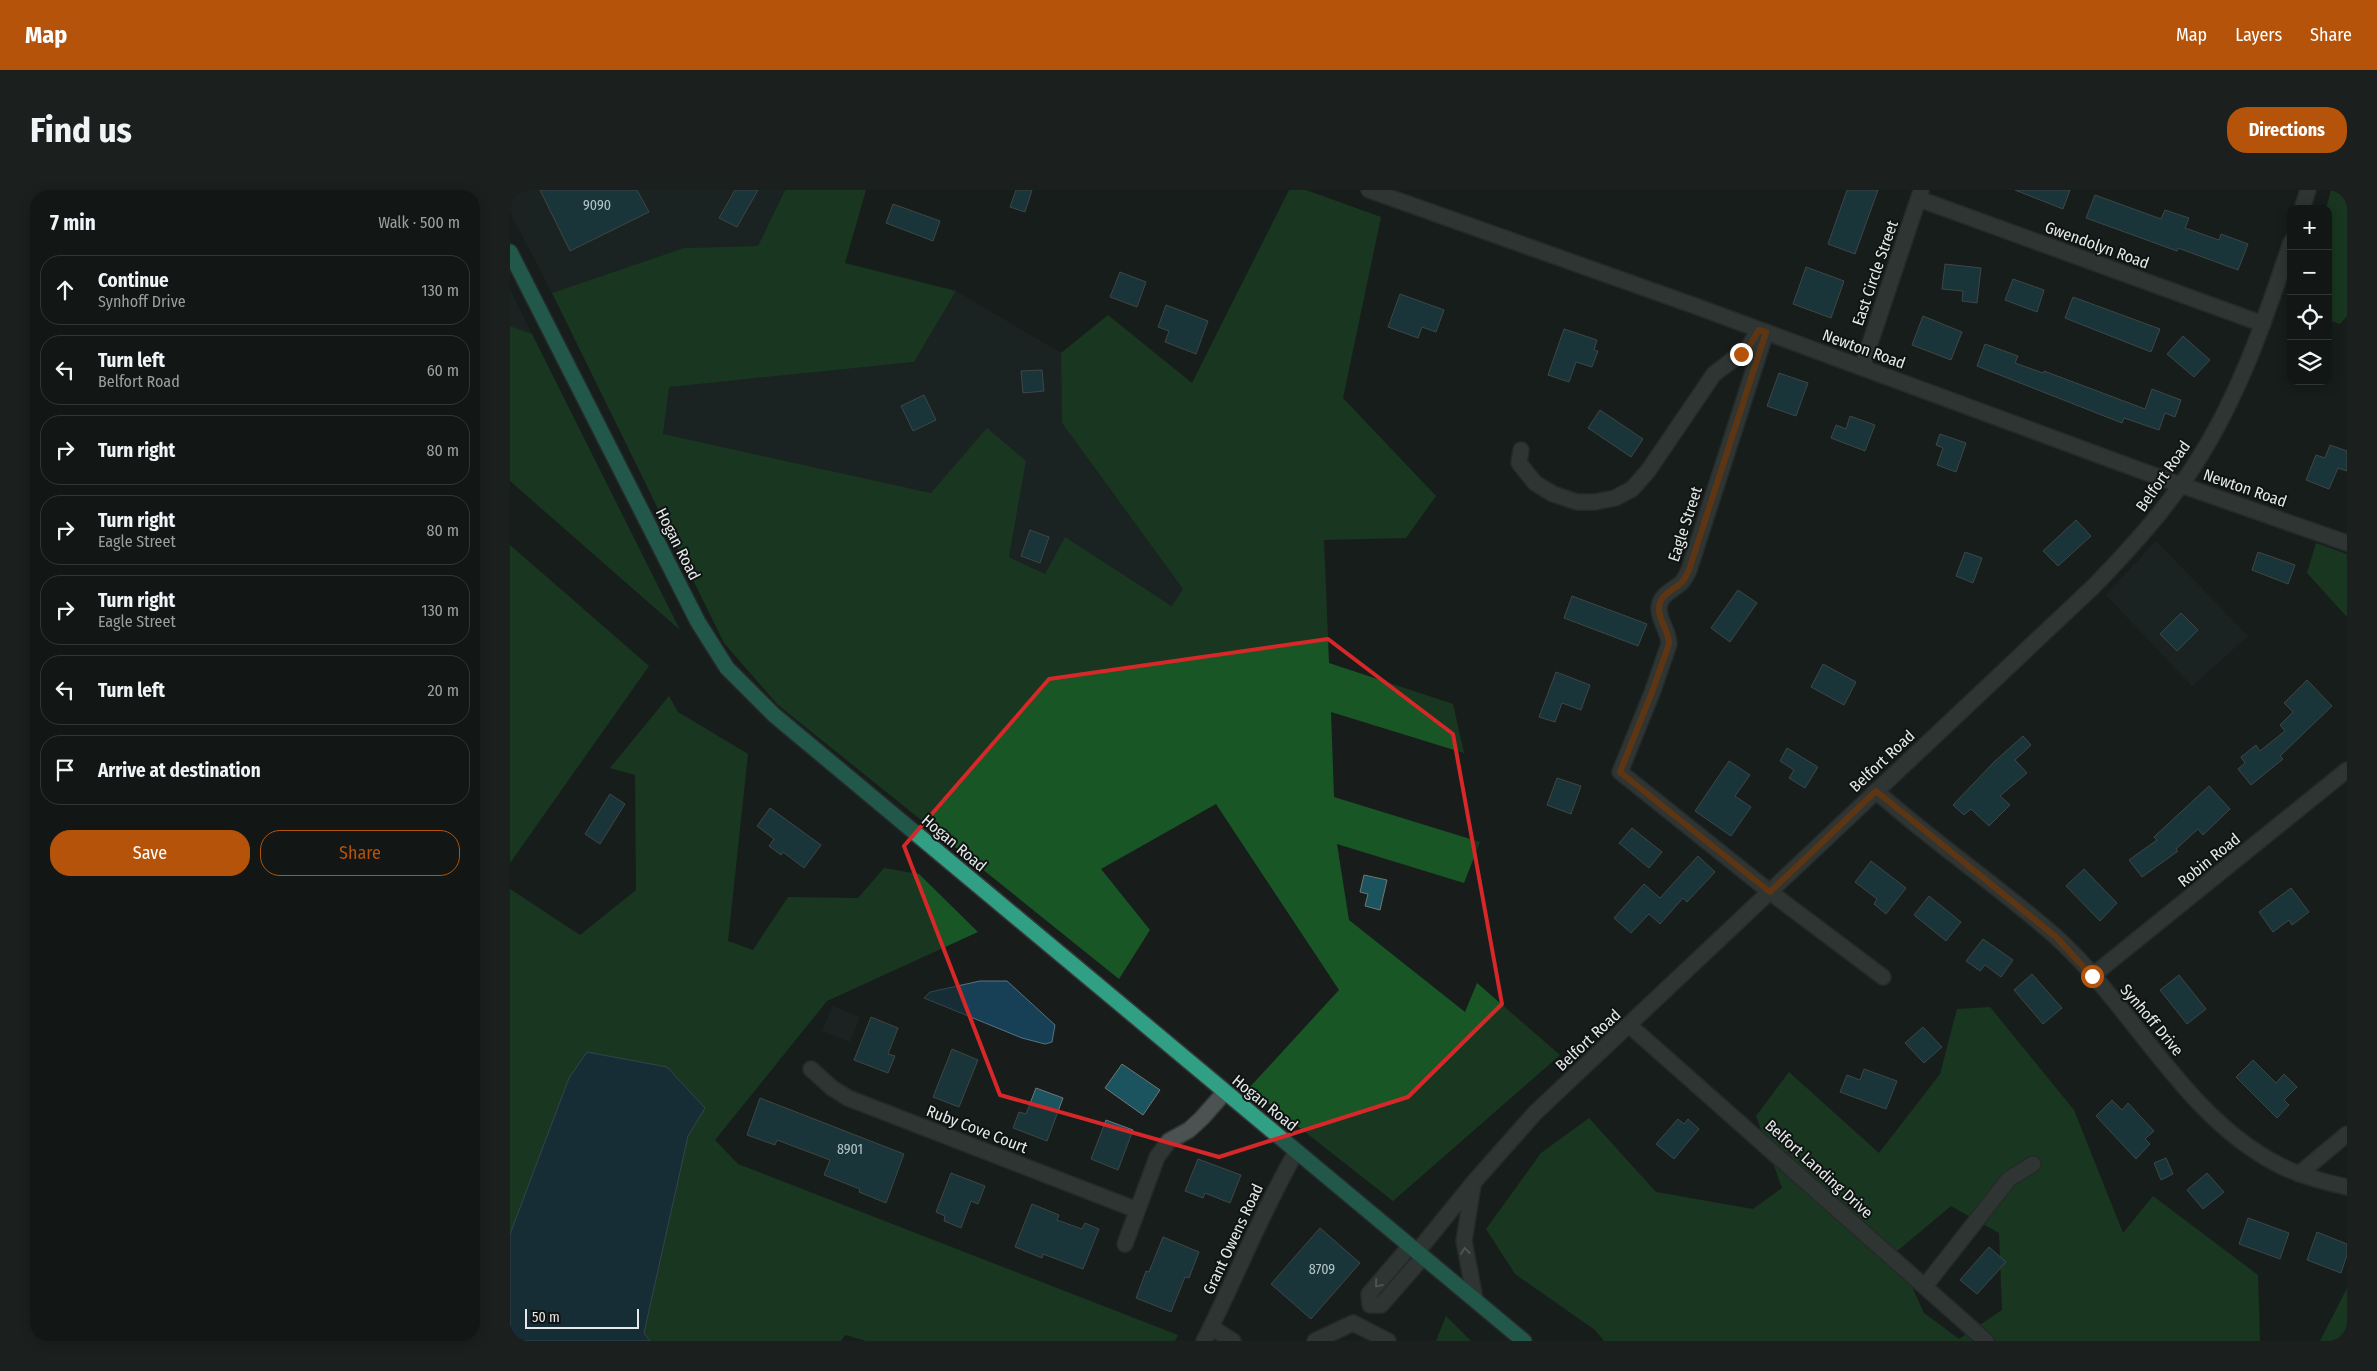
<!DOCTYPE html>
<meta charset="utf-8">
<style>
:root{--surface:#121615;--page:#1b1f1e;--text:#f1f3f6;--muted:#9c9fa0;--line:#313534;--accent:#b45309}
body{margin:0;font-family:"Fira Sans Condensed",sans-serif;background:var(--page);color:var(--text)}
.controls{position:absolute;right:15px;top:15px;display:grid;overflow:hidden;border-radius:10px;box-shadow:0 2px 12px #0003}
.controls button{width:45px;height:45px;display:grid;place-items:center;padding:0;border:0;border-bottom:1px solid var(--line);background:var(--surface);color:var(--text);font:25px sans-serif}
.scale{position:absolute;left:15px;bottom:12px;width:114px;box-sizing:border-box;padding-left:5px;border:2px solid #e6e9e9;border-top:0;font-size:14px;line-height:18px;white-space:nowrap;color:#e6e9e9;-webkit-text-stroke:4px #0f1413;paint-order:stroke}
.stop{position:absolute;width:15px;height:15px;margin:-11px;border:4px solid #b45309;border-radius:50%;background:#fff}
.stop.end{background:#b45309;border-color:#fff;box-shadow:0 1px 5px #0008}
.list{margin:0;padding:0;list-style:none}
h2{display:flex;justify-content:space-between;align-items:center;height:65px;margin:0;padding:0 20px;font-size:21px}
h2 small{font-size:16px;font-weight:400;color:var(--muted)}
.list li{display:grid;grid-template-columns:32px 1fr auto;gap:15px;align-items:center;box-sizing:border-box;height:70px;margin:0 10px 10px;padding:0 10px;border:1px solid var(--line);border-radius:20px}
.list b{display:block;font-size:19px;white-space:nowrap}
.list p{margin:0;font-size:16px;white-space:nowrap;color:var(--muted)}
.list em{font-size:16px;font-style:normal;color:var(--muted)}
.actions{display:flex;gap:10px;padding:15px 20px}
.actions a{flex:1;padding:11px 0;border:1px solid var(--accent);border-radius:20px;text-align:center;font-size:18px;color:var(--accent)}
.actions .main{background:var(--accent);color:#fff}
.icon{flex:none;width:28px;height:28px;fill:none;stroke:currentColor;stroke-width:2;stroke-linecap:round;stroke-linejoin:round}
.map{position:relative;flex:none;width:1837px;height:1151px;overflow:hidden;border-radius:20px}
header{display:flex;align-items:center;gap:30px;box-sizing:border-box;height:70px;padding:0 25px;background:var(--accent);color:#fff}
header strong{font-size:24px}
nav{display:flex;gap:28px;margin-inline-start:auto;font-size:18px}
.intro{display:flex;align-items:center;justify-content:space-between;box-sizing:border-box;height:120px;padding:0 30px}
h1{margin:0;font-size:35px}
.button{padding:12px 22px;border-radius:20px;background:var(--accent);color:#fff;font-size:18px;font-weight:700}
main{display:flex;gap:30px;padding:0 30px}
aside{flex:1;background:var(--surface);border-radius:20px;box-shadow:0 2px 12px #0003}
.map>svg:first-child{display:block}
.built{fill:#1e2a29}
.forest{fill:#195626;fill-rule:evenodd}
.water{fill:#174057;stroke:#557383}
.building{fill:#1b535e;stroke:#707677}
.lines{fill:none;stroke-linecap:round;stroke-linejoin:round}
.minor-casing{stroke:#363939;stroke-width:18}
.major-casing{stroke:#363939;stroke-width:18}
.minor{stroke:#4c5251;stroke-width:15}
.major{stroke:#309f84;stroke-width:15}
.oneway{stroke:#919695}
.route{stroke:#b45309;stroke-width:6}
.marked{fill:none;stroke:#d62828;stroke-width:4;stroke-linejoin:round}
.labels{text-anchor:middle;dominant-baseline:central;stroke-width:4;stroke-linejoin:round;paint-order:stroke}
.number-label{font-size:14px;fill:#b3c4c6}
.street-label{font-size:16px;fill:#e6e9e9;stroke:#0f1413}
</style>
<header>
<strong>Map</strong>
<nav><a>Map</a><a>Layers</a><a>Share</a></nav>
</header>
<div class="intro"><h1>Find us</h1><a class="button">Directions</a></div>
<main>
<aside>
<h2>7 min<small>Walk · 500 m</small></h2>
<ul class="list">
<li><svg class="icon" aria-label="ahead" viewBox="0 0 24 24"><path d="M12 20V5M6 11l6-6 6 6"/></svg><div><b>Continue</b><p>Synhoff Drive</p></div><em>130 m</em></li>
<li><svg class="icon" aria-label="left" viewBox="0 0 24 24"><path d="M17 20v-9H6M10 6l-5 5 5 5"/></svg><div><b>Turn left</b><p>Belfort Road</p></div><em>60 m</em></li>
<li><svg class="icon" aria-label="right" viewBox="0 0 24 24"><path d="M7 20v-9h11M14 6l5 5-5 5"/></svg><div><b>Turn right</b></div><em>80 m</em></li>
<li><svg class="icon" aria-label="right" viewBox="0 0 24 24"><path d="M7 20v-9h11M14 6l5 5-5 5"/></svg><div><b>Turn right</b><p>Eagle Street</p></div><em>80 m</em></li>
<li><svg class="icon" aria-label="right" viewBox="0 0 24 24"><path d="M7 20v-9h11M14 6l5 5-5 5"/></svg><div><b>Turn right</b><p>Eagle Street</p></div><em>130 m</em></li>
<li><svg class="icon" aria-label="left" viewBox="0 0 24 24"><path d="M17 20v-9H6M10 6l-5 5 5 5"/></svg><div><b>Turn left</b></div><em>20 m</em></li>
<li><svg class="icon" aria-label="arrive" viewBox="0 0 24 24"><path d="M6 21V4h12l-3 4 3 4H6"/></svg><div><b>Arrive at destination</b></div></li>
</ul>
<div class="actions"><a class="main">Save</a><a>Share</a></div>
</aside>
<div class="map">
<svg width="1837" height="1151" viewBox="0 0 1837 1151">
<rect width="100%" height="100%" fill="#181d1c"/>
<g class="built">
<polygon points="0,0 275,0 248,56 174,58 42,103 0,22"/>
<polygon points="0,100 22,144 0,136"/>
<polygon points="446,101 551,163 552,233 673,399 663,416 555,347 535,384 499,367 516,271 421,303 153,244 158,197 404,172"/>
<polygon points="1646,351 1738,446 1682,496 1596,405"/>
<polygon points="323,816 350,827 340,852 312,841"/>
</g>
<g class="forest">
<polygon points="275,0 356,0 335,73 446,101 404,172 159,197 153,244 421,303 477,238 516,271 499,367 535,384 555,347 662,416 673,399 552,233 551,163 598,125 682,193 779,0 796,0 871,27 833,208 926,306 896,348 814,350 819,473 943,514 954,563 821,522 824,607 970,652 954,693 827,654 839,730 955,822 967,793 1050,865 883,1011 739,898 829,800 706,614 591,679 640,740 609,789 268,515 214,453 42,103 174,58 248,56"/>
<polygon points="1821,0 1837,0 1837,126 1830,134 1818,130 1818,19 1816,19"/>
<polygon points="0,136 22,144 170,440 0,291"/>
<polygon points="1806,353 1837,364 1837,427 1797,383"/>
<polygon points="0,355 139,476 0,673"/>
<polygon points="159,506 168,522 238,564 218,751 243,760 278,707 348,708 374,678 409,684 468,742 317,811 205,950 228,974 668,1145 665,1151 356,1151 335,1145 331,1151 140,1151 134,1143 178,946 194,918 157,877 77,862 59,888 0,1044 0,699 70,745 126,700 125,585 100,578"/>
<path d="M1480,817L1564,920L1613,1043L1643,1006L1748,1085L1750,1151H1094L1085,1140L1005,1084L976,1039L1031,963L1079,928L1146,1002L1243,1019L1272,998L1246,926L1279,882L1369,963L1430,884L1447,819ZM1441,1016L1489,1043L1492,1120L1449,1149L1414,1123L1386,1062Z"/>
<polygon points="1837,1098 1837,1151 1810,1151"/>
<polygon points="936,1126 961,1151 926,1151"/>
</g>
<g class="water">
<polygon points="470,791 497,791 545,835 542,852 535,854 512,848 414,808 420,802"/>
<polygon points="77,862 157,877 195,918 178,946 134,1143 140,1151 0,1151 0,1044 59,888"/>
</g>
<g class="building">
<polygon points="30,0 127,0 139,22 60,61"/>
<polygon points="225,0 248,0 227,37 209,28"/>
<polygon points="506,0 522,0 515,22 500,17"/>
<polygon points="1337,0 1368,0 1345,64 1318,54"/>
<polygon points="1505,0 1560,0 1553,19"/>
<polygon points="1585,5 1651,29 1655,20 1679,28 1675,38 1709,50 1711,44 1738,54 1728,80 1668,58 1667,61 1576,28"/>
<polygon points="383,14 430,31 423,51 376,33"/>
<polygon points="1435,74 1471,78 1467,113 1452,111 1453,101 1432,99"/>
<polygon points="1296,77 1334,91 1321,128 1283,114"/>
<polygon points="610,82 636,92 627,117 600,107"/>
<polygon points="1503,89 1534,100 1527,122 1495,110"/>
<polygon points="890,104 934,120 926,142 912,137 908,148 878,137"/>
<polygon points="1563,107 1650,139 1641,162 1555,128"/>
<polygon points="656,115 698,131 686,164 655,152 659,141 648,137"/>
<polygon points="1413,126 1452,142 1441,170 1402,155"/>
<polygon points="1054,139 1087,150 1084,160 1088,161 1082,177 1066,172 1059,192 1038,185"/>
<polygon points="1673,146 1700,170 1684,187 1657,164"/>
<polygon points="1475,154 1508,166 1505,173 1533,183 1534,181 1635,219 1642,199 1671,210 1665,227 1655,223 1649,240 1614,228 1612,233 1467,176"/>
<polygon points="532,180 534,201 513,203 511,181"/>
<polygon points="1269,183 1298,193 1286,226 1257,216"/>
<polygon points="414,205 426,230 403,241 391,216"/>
<polygon points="1090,220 1133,249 1121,267 1078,238"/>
<polygon points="1340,226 1365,235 1355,261 1321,248 1326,235 1336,239"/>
<polygon points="1430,244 1456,253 1446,282 1427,275 1433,258 1426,255"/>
<polygon points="1820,255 1837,261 1837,281 1828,278 1819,299 1796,290 1806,265 1815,268"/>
<polygon points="1566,330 1581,346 1548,376 1533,361"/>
<polygon points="520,340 539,347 530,373 511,366"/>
<polygon points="1455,362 1472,368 1463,393 1446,386"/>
<polygon points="1748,362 1785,375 1778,394 1742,380"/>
<polygon points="1228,400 1247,413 1220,452 1201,438"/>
<polygon points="1062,406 1137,434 1128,456 1054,428"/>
<polygon points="1671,423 1688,440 1667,461 1650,444"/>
<polygon points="1313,474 1346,492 1334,515 1301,497"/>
<polygon points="1046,482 1080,495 1071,520 1052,513 1045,532 1029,527"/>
<polygon points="1797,490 1822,516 1770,566 1773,569 1741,595 1728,579 1735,573 1731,567 1746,555 1750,561 1775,541 1770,535 1783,522 1774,513"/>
<polygon points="1513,546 1521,555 1505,570 1517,583 1490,606 1500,615 1479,636 1461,619 1454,625 1443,615 1484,572"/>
<polygon points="1277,558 1308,577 1295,598 1279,588 1284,580 1270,571"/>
<polygon points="1219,571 1240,585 1225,606 1241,617 1221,646 1185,621"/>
<polygon points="1047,588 1071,596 1061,624 1037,615"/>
<polygon points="1699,596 1720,619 1693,645 1688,639 1666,659 1668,661 1632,687 1619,670 1647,650 1644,647"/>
<polygon points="100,604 115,614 90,654 75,644"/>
<polygon points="260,618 311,655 294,678 273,662 271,665 259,656 264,649 247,636"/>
<polygon points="1122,638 1152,662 1139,678 1109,653"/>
<polygon points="1188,666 1205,682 1177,712 1173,708 1150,734 1139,724 1121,743 1104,728 1134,694 1150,708"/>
<polygon points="1361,671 1396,698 1376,724 1364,714 1367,709 1345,692"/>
<polygon points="1574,679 1607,713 1590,731 1556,696"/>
<polygon points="854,685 877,690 870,720 855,716 858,704 850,702"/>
<polygon points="1781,698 1799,722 1782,735 1779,730 1763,742 1749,722"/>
<polygon points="1419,706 1451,732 1436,751 1404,725"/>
<polygon points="1473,749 1503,770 1491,787 1475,775 1470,781 1456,771"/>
<polygon points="1522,784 1552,818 1533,834 1504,800"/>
<polygon points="1669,785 1696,819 1677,834 1650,800"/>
<polygon points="361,827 388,838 378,864 385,866 378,883 344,870"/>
<polygon points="1413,837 1432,857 1414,873 1395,853"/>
<polygon points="442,859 468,870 449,917 423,907"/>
<polygon points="1743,870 1766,893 1774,884 1787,897 1774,910 1779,915 1767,928 1726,887"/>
<polygon points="612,874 650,900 633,925 595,898"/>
<polygon points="1354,879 1387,891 1376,919 1330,902 1337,885 1350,890"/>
<polygon points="526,898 553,908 537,951 503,938 509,922 516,924"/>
<polygon points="250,908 394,964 376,1013 349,1002 350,999 314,985 320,970 267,950 265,955 237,945"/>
<polygon points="1602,910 1612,920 1618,913 1644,941 1635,949 1640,954 1626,969 1586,926"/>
<polygon points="1168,929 1174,934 1178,929 1189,939 1164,969 1146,954"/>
<polygon points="596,930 623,940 608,980 581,969"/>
<polygon points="1656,968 1663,984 1651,990 1644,973"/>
<polygon points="688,969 731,985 720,1013 695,1003 693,1008 675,1001"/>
<polygon points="441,983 475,996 468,1014 461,1011 451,1038 434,1031 435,1026 426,1022"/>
<polygon points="1697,983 1714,1002 1693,1019 1677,1000"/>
<polygon points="522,1014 549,1025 547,1030 572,1039 575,1033 589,1039 573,1079 533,1064 532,1068 505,1057"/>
<polygon points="1738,1028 1779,1043 1770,1069 1729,1054"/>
<polygon points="810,1038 850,1073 801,1129 761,1094"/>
<polygon points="1807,1042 1837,1054 1837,1065 1831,1083 1797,1070"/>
<polygon points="653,1047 689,1062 679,1088 675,1087 661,1122 626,1108 636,1081 639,1082"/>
<polygon points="1479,1057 1496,1072 1467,1104 1450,1090"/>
</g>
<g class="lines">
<g class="minor-casing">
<g id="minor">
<polyline points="859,0 1188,117 1651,288 1837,353"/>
<polyline points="1409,9 1753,134"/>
<polyline points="1792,19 1798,0"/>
<path d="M1256,142L1179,380C1177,384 1175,389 1171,393C1162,401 1149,405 1149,419C1149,431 1159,441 1159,454L1142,503L1110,582L1260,702L1373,787"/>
<polyline points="1352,177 1411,1"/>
<polyline points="1011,260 1009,273 1025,293 1043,304 1067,312 1085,312 1105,308 1122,299 1138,281 1204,184 1238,158 1249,140"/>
<path d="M1366,601C1423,652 1487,695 1545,746C1622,815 1674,927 1769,975C1790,986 1814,992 1837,997"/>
<polyline points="1582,786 1837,580"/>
<polyline points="1119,835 1476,1151"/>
<polyline points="301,879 322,898 338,908 627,1020"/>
<polyline points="1789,984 1837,944"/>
<polyline points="963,995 954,1051 965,1109"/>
<polyline points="615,1054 647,967 659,951 679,940 692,928 714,903"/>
<polyline points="900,1056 859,1104 860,1115 871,1115 913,1067"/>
<path d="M907,1062L964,992L1025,923L1583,397C1622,357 1659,316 1689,268C1731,201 1756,127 1781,52"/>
<polyline points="1415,1096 1499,989 1523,974"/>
<polyline points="701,1137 723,1151"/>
<path d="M694,1151C726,1088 751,1023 786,962"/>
<polyline points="805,1151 843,1133 878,1151"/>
</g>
</g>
<g class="major-casing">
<polyline id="major" points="0,62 188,432 217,478 264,525 1014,1151"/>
</g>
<use href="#minor" class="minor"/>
<use href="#major" class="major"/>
</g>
<defs><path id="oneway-chevron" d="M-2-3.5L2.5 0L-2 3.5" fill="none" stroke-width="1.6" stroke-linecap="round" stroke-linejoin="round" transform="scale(1.25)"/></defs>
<g class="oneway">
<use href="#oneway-chevron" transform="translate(955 1061) rotate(-97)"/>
<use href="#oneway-chevron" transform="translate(868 1094) rotate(130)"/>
</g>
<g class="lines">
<path class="route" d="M1231,164L1238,158L1249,140L1256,142L1179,380C1177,384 1175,389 1171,393C1162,401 1149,405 1149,419C1149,431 1159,441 1159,454L1142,502L1110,582L1260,702L1366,601L1546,747L1582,786"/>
</g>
<path d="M0 0H1837V1151H0ZM818,449L943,544L992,814L898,907L709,967L490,905L394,656L539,489Z" fill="#181d1c" fill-opacity=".55" fill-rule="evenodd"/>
<path class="marked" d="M818,449L943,544L992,814L898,907L709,967L490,905L394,656L539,489Z"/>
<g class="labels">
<g class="number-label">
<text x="87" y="15">9090</text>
<text x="340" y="959">8901</text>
<text x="812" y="1079">8709</text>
</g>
<g class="street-label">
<text transform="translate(1587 55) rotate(20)">Gwendolyn Road</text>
<text transform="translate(1365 83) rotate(-71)">East Circle Street</text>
<text transform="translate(1354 159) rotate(20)">Newton Road</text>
<text transform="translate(1653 286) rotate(-55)">Belfort Road</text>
<text transform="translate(1735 298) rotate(19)">Newton Road</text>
<text transform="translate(1175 334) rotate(-72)">Eagle Street</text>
<text transform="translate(168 354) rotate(63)">Hogan Road</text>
<text transform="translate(1372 571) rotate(-43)">Belfort Road</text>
<text transform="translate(444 653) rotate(40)">Hogan Road</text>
<text transform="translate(1699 670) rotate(-39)">Robin Road</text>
<text transform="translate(1642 830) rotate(50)">Synhoff Drive</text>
<text transform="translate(1078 850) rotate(-43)">Belfort Road</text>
<text transform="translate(755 913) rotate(39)">Hogan Road</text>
<text transform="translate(467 939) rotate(21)">Ruby Cove Court</text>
<text transform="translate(1309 979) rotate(42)">Belfort Landing Drive</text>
<text transform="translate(723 1049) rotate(-65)">Grant Owens Road</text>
</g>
</g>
</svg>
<div class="controls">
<button>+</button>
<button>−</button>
<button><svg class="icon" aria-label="locate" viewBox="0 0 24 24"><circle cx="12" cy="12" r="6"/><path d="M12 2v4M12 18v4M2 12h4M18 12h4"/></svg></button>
<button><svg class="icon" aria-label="layers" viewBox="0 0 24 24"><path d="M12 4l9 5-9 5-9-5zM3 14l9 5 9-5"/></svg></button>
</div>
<div class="scale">50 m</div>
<div class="stop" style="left:1582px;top:786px"></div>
<div class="stop end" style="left:1231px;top:164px"></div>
</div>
</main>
